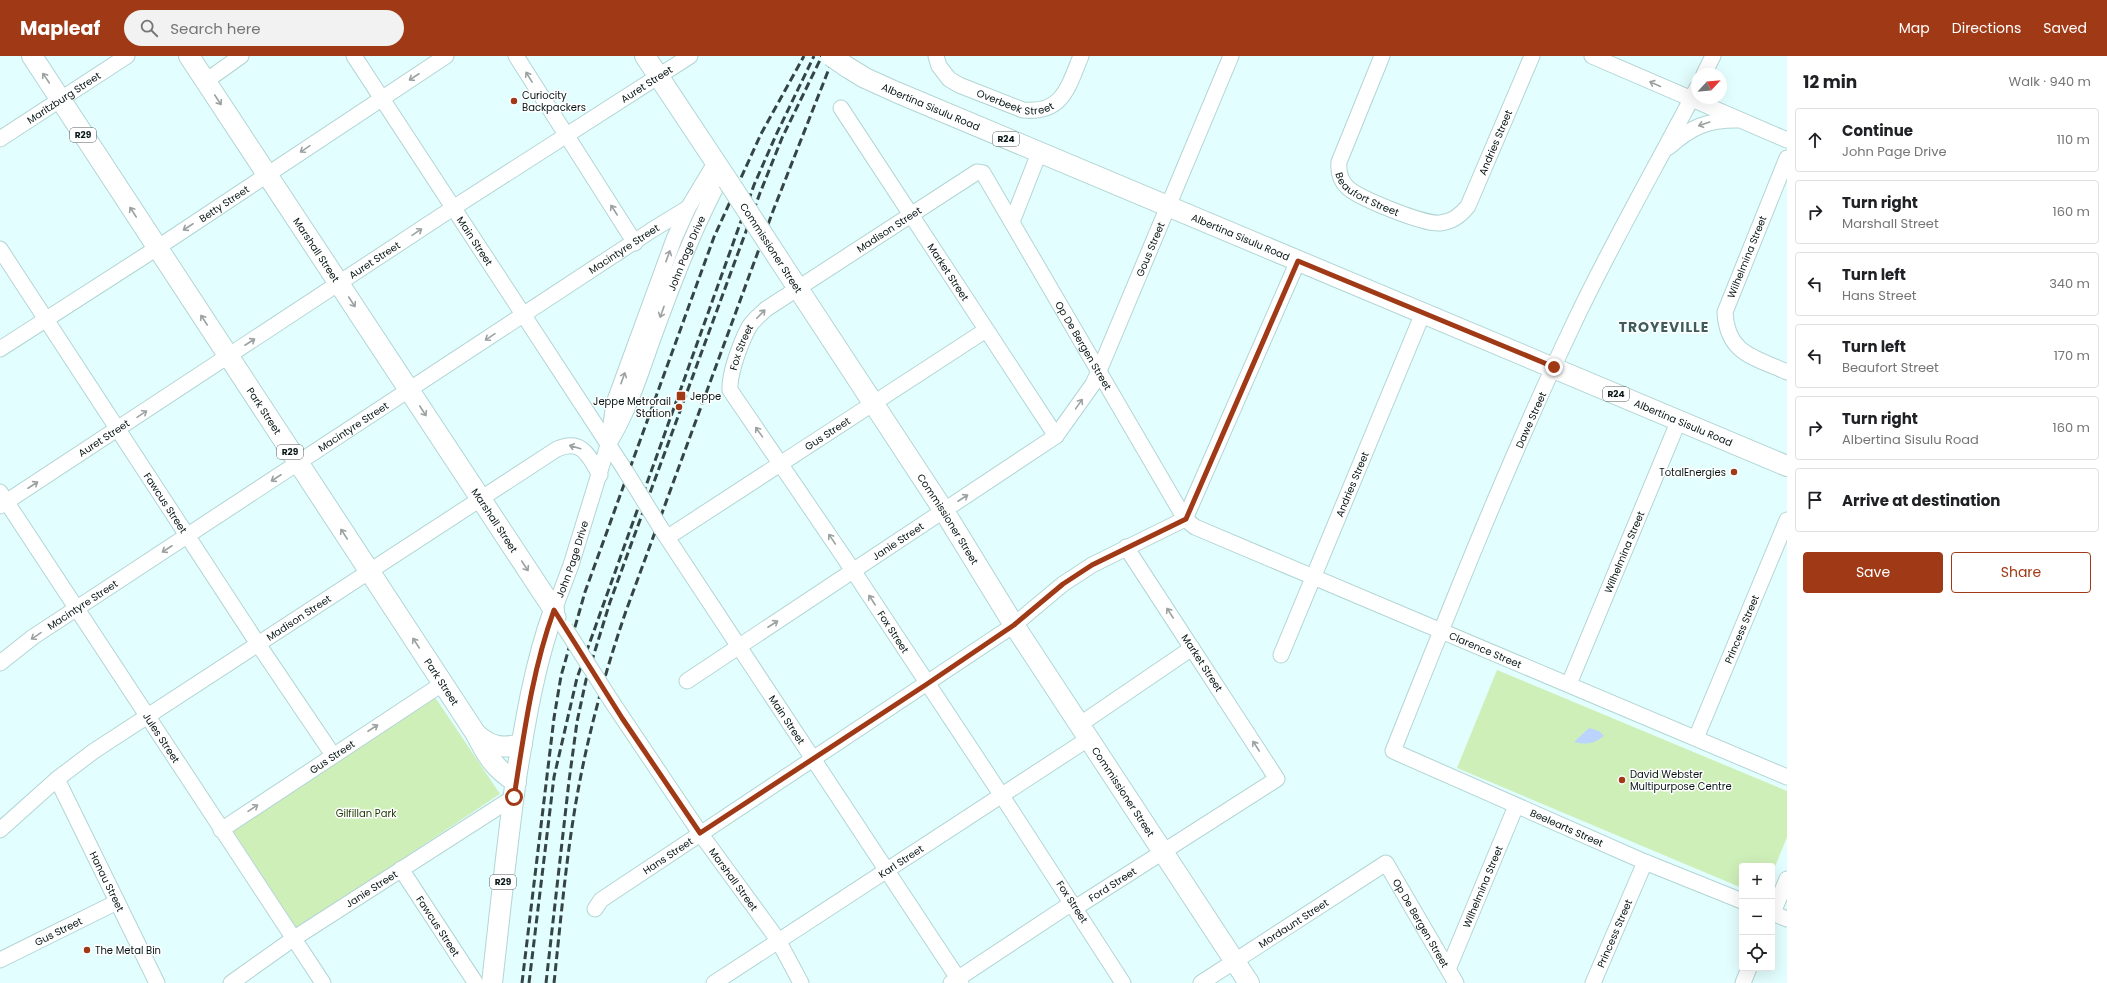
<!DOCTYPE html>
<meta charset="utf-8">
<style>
:root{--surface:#fff;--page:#f2f2f2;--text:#202124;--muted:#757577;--line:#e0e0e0;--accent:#a03916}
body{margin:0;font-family:Poppins,sans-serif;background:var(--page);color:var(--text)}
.controls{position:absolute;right:12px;bottom:12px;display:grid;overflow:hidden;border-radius:4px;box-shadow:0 4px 16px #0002}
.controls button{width:36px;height:36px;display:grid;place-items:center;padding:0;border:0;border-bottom:1px solid var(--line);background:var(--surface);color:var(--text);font:20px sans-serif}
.compass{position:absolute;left:1691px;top:12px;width:36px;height:36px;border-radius:50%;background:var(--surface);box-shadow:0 4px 16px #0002;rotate:64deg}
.stop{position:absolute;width:12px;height:12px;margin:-9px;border:3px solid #a03916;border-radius:50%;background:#fff}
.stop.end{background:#a03916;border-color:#fff;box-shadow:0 1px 4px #0008}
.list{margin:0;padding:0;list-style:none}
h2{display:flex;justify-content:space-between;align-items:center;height:52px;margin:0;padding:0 16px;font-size:17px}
h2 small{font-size:13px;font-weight:400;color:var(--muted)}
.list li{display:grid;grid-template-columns:26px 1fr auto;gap:12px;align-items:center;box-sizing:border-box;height:64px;margin:0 8px 8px;padding:0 8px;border:1px solid var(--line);border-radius:4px}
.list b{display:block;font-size:15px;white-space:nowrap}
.list p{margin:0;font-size:13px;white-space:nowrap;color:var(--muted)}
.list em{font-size:13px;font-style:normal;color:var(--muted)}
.actions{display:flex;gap:8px;padding:12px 16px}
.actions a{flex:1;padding:9px 0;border:1px solid var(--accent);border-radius:4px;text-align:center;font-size:14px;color:var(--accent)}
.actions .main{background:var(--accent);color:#fff}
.icon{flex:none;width:22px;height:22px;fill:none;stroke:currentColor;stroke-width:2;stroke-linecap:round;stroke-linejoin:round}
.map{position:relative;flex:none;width:1787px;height:927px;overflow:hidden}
header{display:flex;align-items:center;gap:24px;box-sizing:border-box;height:56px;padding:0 20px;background:var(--accent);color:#fff}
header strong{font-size:19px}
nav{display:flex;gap:22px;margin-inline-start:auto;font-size:14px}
.search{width:280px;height:36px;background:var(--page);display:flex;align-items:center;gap:10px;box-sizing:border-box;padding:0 14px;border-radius:22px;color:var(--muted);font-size:15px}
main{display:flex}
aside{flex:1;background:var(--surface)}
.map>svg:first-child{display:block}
.green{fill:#cfefb9}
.water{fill:#bad4fe}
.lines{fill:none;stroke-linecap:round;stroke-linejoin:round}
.minor-casing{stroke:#b3d5d5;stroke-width:17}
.major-casing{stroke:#b3d5d5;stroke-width:22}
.minor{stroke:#fff;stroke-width:15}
.major{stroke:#fff;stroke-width:20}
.rail{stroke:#354545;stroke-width:3;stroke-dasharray:8 4;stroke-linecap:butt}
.minor-bridge-casing{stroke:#b3d5d5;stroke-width:17;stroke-linecap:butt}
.major-bridge-casing{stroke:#b3d5d5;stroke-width:22;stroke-linecap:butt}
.minor-bridge{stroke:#fff;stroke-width:15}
.major-bridge{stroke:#fff;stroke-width:20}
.oneway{stroke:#9ca1a1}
.route{stroke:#a03916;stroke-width:5}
.poi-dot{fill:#a03916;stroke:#fff;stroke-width:1.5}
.labels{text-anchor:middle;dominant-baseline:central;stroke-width:3;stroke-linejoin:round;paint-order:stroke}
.shield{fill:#fff;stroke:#525b5b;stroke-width:1}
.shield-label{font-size:9px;font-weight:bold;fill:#081515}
.street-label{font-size:10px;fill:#081515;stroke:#fff}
.poi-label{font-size:10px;fill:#081515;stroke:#fff;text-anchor:start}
.park-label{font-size:10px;fill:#1c3700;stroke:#fff}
.district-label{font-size:14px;font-weight:bold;letter-spacing:1px;fill:#3e5c5c;stroke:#fff}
</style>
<header>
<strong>Mapleaf</strong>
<div class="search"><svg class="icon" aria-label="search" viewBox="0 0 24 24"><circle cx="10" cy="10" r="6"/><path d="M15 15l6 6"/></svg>Search here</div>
<nav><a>Map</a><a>Directions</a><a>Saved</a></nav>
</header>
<main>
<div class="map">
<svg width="1787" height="927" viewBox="0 0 1787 927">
<rect width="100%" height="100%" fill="#e3fefe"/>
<g class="green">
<polygon points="1497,614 1787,735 1787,781 1772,818 1772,810 1742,810 1742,832 1457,712"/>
<polygon points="435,641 500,738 297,873 233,775"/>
</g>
<path class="water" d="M1589,672L1599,675L1604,680C1593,688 1587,689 1574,686Z"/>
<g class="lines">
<g class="minor-casing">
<g id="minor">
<path id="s1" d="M354,0L625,414"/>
<polyline points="516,0 635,187"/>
<path id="s2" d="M936,0L939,10L949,23L959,29L1023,54C1063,58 1068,31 1081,0"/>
<path id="s3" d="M1382,0L1339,106C1338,116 1340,124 1347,131C1358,142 1425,169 1440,167C1451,166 1461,159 1468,150L1532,0"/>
<polyline points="1592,0 1787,84"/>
<polyline points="1704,18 1713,0"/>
<polyline points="206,25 241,0"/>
<path id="s4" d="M1697,32C1656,111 1611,188 1573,269C1507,408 1450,552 1393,695L1645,806L1742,845"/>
<path id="s5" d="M841,52L1056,380"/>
<path id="s6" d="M0,83L127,0"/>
<path d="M1669,91C1691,71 1707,64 1737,64"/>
<path d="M1787,102L1725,256C1727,298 1754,301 1787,316"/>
<path id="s7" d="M715,107L688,152L674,183L614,347L608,389C630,354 641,315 655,277C675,222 695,170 723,118"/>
<polyline points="1012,166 1039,97"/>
<path id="s8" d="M0,193L258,588L333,699"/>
<path id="s9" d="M0,293L157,192L446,0"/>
<path id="s10" d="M0,436L323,927"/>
<path id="s11" d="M0,450L453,152L690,0"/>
<polyline points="1185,463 1298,205"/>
<path id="s12" d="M662,474L961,927"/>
<path id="s13" d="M668,481L986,274"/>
<path id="s14" d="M558,561L554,554L571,509L608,389"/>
<path id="s15" d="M1281,599L1423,257"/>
<path id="s16" d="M0,607L33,581L652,174L688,152"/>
<path id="s17" d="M687,625L1056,380L1093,328L1099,315L1231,0"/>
<path id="s18" d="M1569,628L1679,364"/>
<path id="s19" d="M612,646L700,777L778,884L801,927"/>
<polyline points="1079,669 1192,592"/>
<path id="s20" d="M1696,682L1787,464"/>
<path id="s21" d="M57,723L157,927"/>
<path id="s22" d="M0,774L57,723L94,695L557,393C583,382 589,401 600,419"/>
<path id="s23" d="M221,774L442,628"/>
<path id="s24" d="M401,813L475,926"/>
<path id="s25" d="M595,853L601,844L1014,569L1063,528L1092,509L1185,463"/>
<polyline points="1772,857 1787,863"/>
<polyline points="1772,859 1787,823"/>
<path id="s26" d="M0,904L117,846"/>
<path id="s27" d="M1449,911L1516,750"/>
<path id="s28" d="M231,927L293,883L514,741"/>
<path id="s29" d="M714,927L1088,683"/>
<path id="s30" d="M951,927L1072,847L1075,852L1277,723L1126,491"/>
<path id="s31" d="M1123,927L1002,740L854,516L730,334C729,317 741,286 749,271C753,264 760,259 766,253L977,116L983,117L1185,463L1195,471L1787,721"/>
<path id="s32" d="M1201,927L1386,807L1456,927"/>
<path id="s33" d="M1593,927L1645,806"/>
<polyline points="1743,927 1749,912"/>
</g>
</g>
<g class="major-casing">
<g id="major">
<path id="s34" d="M32,0L476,678C487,700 495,713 516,726"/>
<path id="s35" d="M189,0L554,554C535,607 526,661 517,716C507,786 500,857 492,927"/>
<polyline points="645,0 728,125"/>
<path id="s36" d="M847,11L865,22L896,36L1787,410"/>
<path id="s37" d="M780,205L944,455L1014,569L1249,927"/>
<path d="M476,678C491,691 502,693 522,688"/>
</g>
</g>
<use href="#minor" class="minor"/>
<use href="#major" class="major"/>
<g class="rail">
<polyline points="522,927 554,662 561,620 585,536 714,181 761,78 804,0"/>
<polyline points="529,927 554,721 577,622 754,129 776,79 814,0"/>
<polyline points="546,927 569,725 577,666 586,624 610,546 760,137 782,82 822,0"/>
<path d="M554,927C560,871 565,814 574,758C585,689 603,622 626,555L773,155L834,0"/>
</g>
<g class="minor-bridge-casing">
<g id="minor-bridge">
<polyline points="625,414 662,474"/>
<polyline points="565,572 612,646"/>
</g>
</g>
<g class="major-bridge-casing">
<g id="major-bridge">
<polyline points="831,0 847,11"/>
<polyline points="728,125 780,205"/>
</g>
</g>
<use href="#minor-bridge" class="minor-bridge"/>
<use href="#major-bridge" class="major-bridge"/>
</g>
<defs><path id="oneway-shaft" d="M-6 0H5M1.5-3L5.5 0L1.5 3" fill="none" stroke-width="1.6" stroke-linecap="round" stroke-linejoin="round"/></defs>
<g class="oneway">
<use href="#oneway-shaft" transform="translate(414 21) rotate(147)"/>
<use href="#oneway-shaft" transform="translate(529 21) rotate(-122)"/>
<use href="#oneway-shaft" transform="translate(46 22) rotate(-124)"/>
<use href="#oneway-shaft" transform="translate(1655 28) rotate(-156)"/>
<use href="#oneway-shaft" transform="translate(218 44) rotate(57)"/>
<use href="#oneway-shaft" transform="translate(1704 68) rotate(161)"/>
<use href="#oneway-shaft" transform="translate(305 93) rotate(146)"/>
<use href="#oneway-shaft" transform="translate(614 154) rotate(-123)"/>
<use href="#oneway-shaft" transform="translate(133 156) rotate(-123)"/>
<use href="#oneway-shaft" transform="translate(188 171) rotate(147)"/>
<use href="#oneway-shaft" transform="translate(417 176) rotate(-34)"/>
<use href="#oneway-shaft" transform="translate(668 200) rotate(-70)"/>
<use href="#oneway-shaft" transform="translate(352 246) rotate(57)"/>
<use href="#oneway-shaft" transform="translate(662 256) rotate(110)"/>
<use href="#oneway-shaft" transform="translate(761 258) rotate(-46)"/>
<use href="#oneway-shaft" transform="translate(204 264) rotate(-123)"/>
<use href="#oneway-shaft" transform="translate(490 281) rotate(146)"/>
<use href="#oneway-shaft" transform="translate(250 286) rotate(-33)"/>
<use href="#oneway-shaft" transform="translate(623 322) rotate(-70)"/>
<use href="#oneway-shaft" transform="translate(1079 348) rotate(-55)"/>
<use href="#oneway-shaft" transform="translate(423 355) rotate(57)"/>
<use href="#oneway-shaft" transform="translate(142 358) rotate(-34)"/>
<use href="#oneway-shaft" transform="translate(759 376) rotate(-126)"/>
<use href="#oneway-shaft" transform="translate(575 391) rotate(-164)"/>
<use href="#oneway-shaft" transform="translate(276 422) rotate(147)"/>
<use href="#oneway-shaft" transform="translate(33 429) rotate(-33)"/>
<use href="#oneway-shaft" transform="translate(963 442) rotate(-33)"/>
<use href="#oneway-shaft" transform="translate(344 478) rotate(-123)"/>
<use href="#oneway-shaft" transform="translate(832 483) rotate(-124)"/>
<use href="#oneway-shaft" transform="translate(167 493) rotate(147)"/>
<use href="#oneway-shaft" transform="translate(525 510) rotate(57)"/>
<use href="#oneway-shaft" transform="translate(872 544) rotate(-123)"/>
<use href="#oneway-shaft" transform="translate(1170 557) rotate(-123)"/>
<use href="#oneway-shaft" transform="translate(773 568) rotate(-33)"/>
<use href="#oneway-shaft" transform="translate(36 580) rotate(146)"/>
<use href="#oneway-shaft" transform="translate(416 587) rotate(-123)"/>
<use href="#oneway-shaft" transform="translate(373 672) rotate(-33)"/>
<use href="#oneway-shaft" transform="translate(1256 690) rotate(-123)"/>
<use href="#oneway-shaft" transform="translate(253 752) rotate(-34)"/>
</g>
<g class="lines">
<path class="route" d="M514,741C524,678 532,615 554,554L622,662L700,777L927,628L1014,569L1063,528L1092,509L1186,463L1298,205L1554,311"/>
</g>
<g class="poi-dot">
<circle cx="514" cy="45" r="4"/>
<rect x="676" y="335" width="10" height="10" rx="2"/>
<circle cx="679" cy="351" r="4"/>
<circle cx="1734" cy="416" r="4"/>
<circle cx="1622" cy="724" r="4"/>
<circle cx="87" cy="894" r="4"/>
</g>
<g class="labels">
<g class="shield">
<rect x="70" y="72" width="26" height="14" rx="3"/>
<rect x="993" y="76" width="26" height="14" rx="3"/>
<rect x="1603" y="331" width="26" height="14" rx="3"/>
<rect x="277" y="389" width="26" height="14" rx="3"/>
<rect x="490" y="819" width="26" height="14" rx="3"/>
</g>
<g class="shield-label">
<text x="83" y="79">R29</text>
<text x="1006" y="83">R24</text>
<text x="1616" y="338">R24</text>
<text x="290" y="396">R29</text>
<text x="503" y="826">R29</text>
</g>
<g class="street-label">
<text stroke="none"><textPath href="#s11" startOffset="772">Auret Street</textPath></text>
<text stroke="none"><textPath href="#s2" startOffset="98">Overbeek Street</textPath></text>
<text stroke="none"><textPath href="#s6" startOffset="76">Maritzburg Street</textPath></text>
<text stroke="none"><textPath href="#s36" startOffset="93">Albertina Sisulu Road</textPath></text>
<text stroke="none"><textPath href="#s3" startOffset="345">Andries Street</textPath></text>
<text stroke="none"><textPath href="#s3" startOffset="162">Beaufort Street</textPath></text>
<text stroke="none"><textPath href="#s9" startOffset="267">Betty Street</textPath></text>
<text stroke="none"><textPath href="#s31" startOffset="949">Madison Street</textPath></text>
<text stroke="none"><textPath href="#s36" startOffset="429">Albertina Sisulu Road</textPath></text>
<text stroke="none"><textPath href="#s1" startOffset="221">Main Street</textPath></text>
<text transform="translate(771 192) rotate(57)">Commissioner Street</text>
<text stroke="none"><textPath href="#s35" startOffset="232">Marshall Street</textPath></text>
<text stroke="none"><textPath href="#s16" startOffset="749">Macintyre Street</textPath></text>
<text stroke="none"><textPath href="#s17" startOffset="653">Gous Street</textPath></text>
<text stroke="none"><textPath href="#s7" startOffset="511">John Page Drive</textPath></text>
<text transform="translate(1747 201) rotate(-68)">Wilhelmina Street</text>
<text stroke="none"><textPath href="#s11" startOffset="448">Auret Street</textPath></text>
<text stroke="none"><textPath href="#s5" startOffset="196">Market Street</textPath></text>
<text stroke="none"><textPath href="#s31" startOffset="1260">Op De Bergen Street</textPath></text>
<text stroke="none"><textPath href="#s31" startOffset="756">Fox Street</textPath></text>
<text stroke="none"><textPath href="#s34" startOffset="424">Park Street</textPath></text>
<text transform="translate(1531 364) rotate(-66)">Dawe Street</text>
<text stroke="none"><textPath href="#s36" startOffset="909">Albertina Sisulu Road</textPath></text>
<text stroke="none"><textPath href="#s16" startOffset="425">Macintyre Street</textPath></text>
<text stroke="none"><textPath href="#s13" startOffset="190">Gus Street</textPath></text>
<text stroke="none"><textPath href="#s11" startOffset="124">Auret Street</textPath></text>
<text stroke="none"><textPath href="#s15" startOffset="185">Andries Street</textPath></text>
<text stroke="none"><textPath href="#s8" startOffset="303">Fawcus Street</textPath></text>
<text stroke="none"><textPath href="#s37" startOffset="308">Commissioner Street</textPath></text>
<text stroke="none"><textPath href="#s35" startOffset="556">Marshall Street</textPath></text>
<text stroke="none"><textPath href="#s17" startOffset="253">Janie Street</textPath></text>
<text stroke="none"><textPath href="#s18" startOffset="143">Wilhelmina Street</textPath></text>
<text stroke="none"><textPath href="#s14" startOffset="62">John Page Drive</textPath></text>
<text stroke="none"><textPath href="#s16" startOffset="101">Macintyre Street</textPath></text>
<text stroke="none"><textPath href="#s22" startOffset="367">Madison Street</textPath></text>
<text stroke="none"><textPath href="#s20" startOffset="118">Princess Street</textPath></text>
<text transform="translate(893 576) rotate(57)">Fox Street</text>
<text stroke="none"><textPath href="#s31" startOffset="1789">Clarence Street</textPath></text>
<text transform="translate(1202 607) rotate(57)">Market Street</text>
<text stroke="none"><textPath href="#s34" startOffset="748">Park Street</textPath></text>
<text stroke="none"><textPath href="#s12" startOffset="227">Main Street</textPath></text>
<text stroke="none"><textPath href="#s10" startOffset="294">Jules Street</textPath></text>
<text stroke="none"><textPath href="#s23" startOffset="133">Gus Street</textPath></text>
<text stroke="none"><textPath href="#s37" startOffset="632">Commissioner Street</textPath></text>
<text stroke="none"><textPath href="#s4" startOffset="920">Beelearts Street</textPath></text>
<text stroke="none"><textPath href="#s25" startOffset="91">Hans Street</textPath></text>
<text stroke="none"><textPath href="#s29" startOffset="223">Karl Street</textPath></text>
<text stroke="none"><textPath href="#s19" startOffset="215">Marshall Street</textPath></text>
<text stroke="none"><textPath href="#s21" startOffset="114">Hanau Street</textPath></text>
<text stroke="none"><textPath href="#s30" startOffset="195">Ford Street</textPath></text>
<text stroke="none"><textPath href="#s27" startOffset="87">Wilhelmina Street</textPath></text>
<text stroke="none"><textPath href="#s28" startOffset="169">Janie Street</textPath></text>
<text transform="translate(1072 846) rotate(57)">Fox Street</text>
<text stroke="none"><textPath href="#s32" startOffset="110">Mordaunt Street</textPath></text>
<text stroke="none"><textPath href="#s32" startOffset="290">Op De Bergen Street</textPath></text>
<text stroke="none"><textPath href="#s24" startOffset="68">Fawcus Street</textPath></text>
<text stroke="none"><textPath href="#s26" startOffset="65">Gus Street</textPath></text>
<text stroke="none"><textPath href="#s33" startOffset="54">Princess Street</textPath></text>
</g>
<g class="poi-label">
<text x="522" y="39">Curiocity<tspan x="522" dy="12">Backpackers</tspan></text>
<text x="690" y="340">Jeppe</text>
<text x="671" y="345" text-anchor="end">Jeppe Metrorail<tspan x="671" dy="12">Station</tspan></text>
<text x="1726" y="416" text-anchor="end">TotalEnergies</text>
<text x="1630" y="718">David Webster<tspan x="1630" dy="12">Multipurpose Centre</tspan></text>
<text x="95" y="894">The Metal Bin</text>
</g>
<g class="park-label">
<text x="366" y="757">Gilfillan Park</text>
</g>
<g class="district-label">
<text x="1664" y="271">TROYEVILLE</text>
</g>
</g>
</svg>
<div class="controls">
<button>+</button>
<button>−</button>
<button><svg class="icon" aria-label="locate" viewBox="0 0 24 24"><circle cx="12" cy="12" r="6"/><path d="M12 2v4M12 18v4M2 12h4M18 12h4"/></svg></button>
</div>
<svg class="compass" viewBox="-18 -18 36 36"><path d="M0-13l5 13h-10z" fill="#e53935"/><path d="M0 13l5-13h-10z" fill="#757577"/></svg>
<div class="stop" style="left:514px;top:741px"></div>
<div class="stop end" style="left:1554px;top:311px"></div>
</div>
<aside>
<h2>12 min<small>Walk · 940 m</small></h2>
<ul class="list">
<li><svg class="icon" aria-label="ahead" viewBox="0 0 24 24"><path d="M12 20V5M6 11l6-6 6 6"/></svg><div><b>Continue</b><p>John Page Drive</p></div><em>110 m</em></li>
<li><svg class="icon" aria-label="right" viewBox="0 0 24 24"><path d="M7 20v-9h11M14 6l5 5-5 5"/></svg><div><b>Turn right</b><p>Marshall Street</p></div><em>160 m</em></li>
<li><svg class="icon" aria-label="left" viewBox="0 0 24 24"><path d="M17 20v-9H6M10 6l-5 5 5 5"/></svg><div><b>Turn left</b><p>Hans Street</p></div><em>340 m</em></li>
<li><svg class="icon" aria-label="left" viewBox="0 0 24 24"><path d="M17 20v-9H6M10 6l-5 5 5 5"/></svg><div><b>Turn left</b><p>Beaufort Street</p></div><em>170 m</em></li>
<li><svg class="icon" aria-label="right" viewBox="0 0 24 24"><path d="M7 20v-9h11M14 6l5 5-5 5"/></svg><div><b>Turn right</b><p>Albertina Sisulu Road</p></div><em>160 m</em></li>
<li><svg class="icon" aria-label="arrive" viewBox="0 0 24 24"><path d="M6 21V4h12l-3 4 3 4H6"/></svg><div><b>Arrive at destination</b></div></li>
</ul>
<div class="actions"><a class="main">Save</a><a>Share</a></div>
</aside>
</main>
